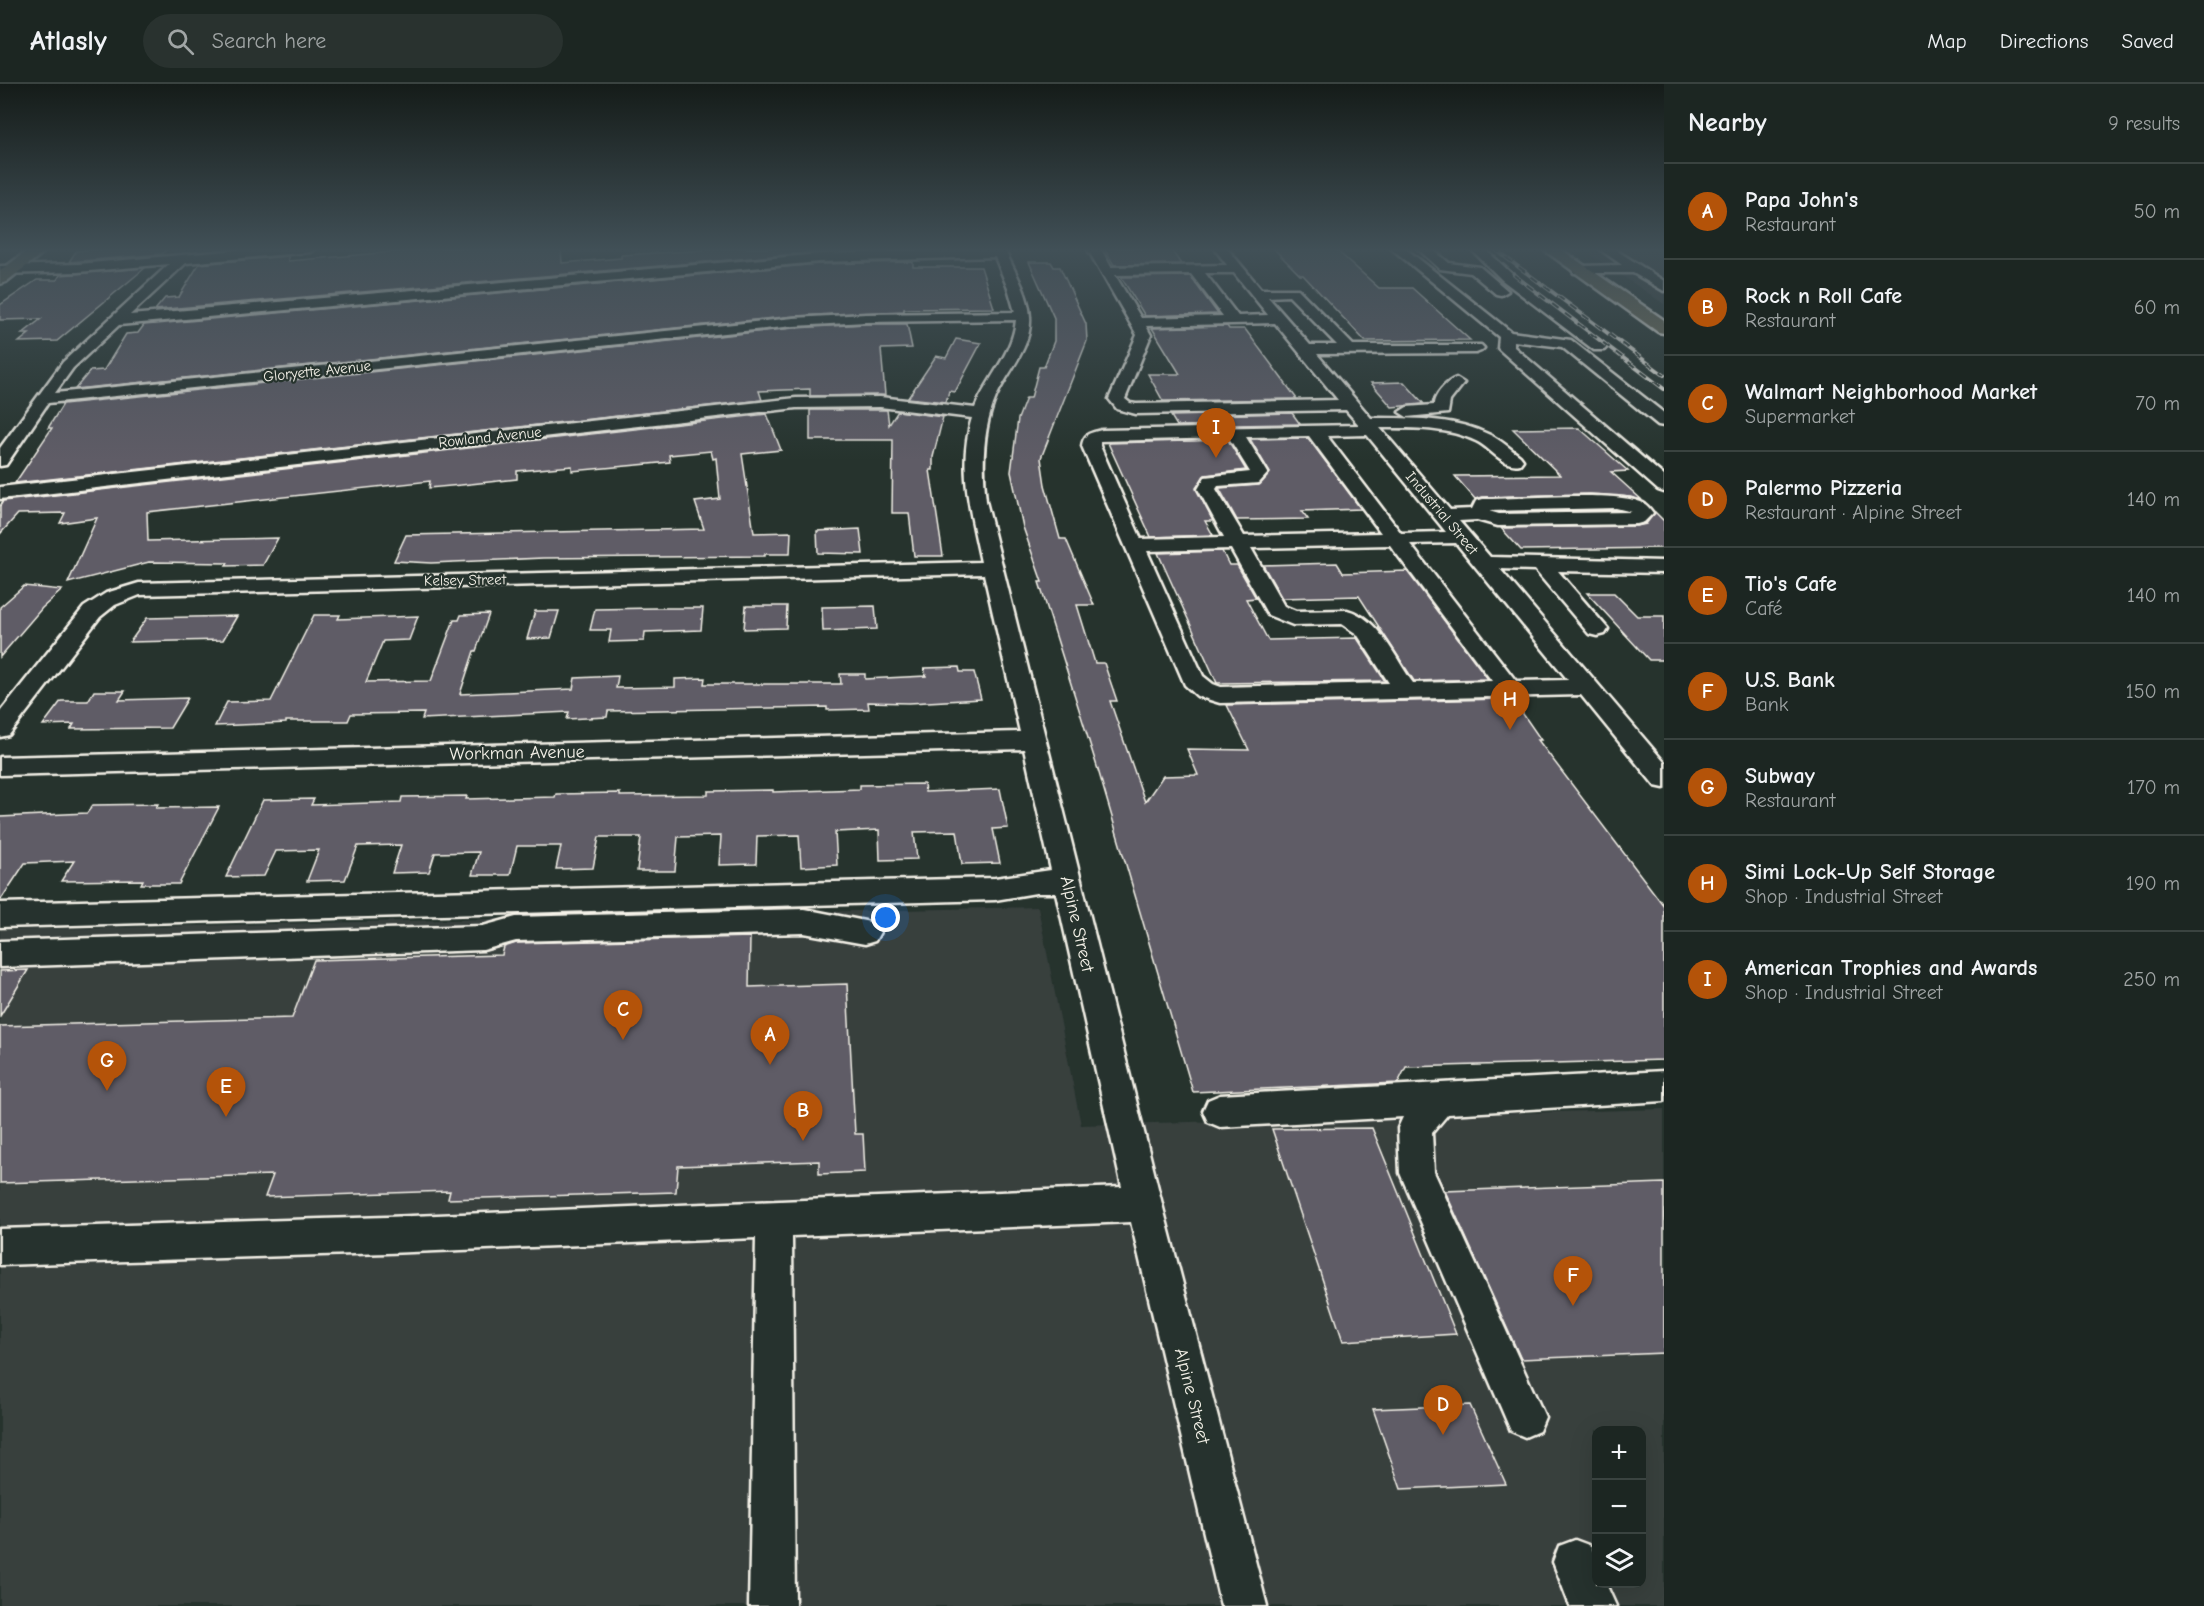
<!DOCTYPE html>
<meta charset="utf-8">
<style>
:root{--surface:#1c2622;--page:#29322f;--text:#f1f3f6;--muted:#a0a5a5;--line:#3a4340;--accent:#b45309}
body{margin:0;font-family:"Comic Neue",sans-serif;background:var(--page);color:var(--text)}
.controls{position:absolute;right:18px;bottom:18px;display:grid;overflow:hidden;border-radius:12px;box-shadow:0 6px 24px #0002}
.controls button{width:54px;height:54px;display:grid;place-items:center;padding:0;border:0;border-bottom:2px solid var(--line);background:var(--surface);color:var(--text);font:30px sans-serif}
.you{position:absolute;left:886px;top:834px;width:21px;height:21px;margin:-15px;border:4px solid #fff;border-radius:50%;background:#1a73e8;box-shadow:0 0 0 9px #1a73e833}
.badge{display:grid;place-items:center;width:39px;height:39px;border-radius:50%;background:var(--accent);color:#fff;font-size:20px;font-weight:700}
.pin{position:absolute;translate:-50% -50px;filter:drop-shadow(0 2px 3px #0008)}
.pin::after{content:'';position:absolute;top:32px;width:21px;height:18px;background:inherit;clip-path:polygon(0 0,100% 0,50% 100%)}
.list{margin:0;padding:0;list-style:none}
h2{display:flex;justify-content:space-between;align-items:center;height:78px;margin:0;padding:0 24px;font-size:26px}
h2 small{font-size:20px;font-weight:400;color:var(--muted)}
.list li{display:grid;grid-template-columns:39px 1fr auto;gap:18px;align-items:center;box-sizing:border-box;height:96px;padding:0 24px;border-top:2px solid var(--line)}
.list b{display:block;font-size:22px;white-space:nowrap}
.list p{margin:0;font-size:20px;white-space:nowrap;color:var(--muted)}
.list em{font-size:20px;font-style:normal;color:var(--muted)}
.icon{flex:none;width:33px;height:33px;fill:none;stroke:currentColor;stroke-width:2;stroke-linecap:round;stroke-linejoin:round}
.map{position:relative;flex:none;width:1664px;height:1522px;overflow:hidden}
header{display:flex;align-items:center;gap:36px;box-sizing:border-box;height:84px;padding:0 30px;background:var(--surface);border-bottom:2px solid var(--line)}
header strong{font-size:28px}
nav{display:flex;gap:33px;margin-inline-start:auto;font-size:21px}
.search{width:420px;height:54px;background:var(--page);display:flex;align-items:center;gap:15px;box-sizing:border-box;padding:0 21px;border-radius:33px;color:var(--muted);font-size:22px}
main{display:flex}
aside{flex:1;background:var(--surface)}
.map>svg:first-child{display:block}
.built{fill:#373f3e;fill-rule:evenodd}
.building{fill:#5e5b66;stroke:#f4f1e8;stroke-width:1.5}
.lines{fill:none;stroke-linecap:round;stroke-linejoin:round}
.minor-casing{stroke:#f4f1e8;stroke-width:5}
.major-casing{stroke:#f4f1e8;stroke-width:5}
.minor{fill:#26332d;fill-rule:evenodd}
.major{fill:#716e59;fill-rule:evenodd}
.rail-casing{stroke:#f4f1e8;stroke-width:4}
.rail{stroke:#26332d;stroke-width:2;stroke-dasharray:8;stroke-linecap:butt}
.labels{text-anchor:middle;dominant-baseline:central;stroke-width:4.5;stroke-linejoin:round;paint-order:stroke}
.far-street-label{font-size:15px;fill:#f4f1e8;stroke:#26332d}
.street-label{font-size:18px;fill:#f4f1e8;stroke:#26332d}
</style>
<header>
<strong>Atlasly</strong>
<div class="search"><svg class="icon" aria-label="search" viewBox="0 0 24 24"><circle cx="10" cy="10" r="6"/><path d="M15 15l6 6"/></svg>Search here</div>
<nav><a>Map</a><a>Directions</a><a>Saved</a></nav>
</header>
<main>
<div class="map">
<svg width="1664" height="1522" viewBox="0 0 1664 1522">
<rect width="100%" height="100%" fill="#26332d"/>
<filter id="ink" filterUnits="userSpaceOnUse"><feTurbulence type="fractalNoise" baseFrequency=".0167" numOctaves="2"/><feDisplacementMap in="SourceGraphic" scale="12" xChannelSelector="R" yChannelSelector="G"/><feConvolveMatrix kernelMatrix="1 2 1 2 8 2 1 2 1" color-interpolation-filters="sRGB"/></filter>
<g filter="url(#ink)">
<g class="built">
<polygon points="1581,164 1664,164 1664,220"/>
<path d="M1038,823L1081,1041L1664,1025V1522H0V846ZM1596,1346H1642V1500H1596Z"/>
</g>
<g class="building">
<polygon points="111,164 169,164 162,170 69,178 76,167"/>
<polygon points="438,164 561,164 562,179 621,174 621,171 743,164 912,165 819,168 155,226 165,214 179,213 199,180 288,172 288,177"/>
<polygon points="1104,164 1170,164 1181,180 1114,181"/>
<polygon points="1273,164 1334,164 1379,204 1412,204 1470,256 1365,257 1303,191 1300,191"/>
<polygon points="913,178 913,183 981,183 994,224 904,225 904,227 794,232 75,305 90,287 104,286 126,250 138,249 144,241 819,180"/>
<polygon points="1029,178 1051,178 1054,183 1060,183 1086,240 1087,257 1041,374 1045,401 1060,455 1066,455 1094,521 1077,521 1095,579 1104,579 1117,617 1110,617 1145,718 1163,692 1198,691 1187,665 1249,666 1227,621 1503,615 1512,628 1521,627 1541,656 1538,656 1664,822 1664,976 1406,983 1398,999 1193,1008 1099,689 1039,498 1042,498 1023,443 1011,388 1018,335 1026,314 1031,314 1039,283 1044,283 1054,257 1054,234"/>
<polygon points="145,184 57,257 19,258 29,250 22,250 41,235 0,236 0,221 37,196 57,196 60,191"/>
<polygon points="1190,192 1218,230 1145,232 1121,193"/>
<polygon points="866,240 907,240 912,264 881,265 885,311 810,312 810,305 759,307 762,316 15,399 52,344 48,344 63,320 794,244"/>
<polygon points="1227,242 1229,245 1245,245 1297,315 1163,317 1148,290 1180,290 1152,244"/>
<polygon points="956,255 981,259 955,308 949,307 946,318 908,314 936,272 946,274"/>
<polygon points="1404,298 1424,320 1392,323 1371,299"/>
<polygon points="810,326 887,326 889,341 898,327 943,333 933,373 933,386 930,386 943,472 914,472 909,429 892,429 893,356 810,356"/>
<polygon points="1292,329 1300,340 1177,342 1171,332"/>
<polygon points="767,330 781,366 742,370 754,449 791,448 790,470 765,470 765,472 543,474 431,479 394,477 406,451 704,445 695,418 720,415 716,374 713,375 711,367 669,371 670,378 572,387 572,382 517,387 517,395 461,401 429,404 430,397 147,428 148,457 278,454 263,481 226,482 228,479 149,478 68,499 97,434 60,439 65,429 18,430 0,450 0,422 3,417"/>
<polygon points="1579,344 1628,387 1611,388 1642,416 1630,413 1590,410 1483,413 1475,415 1455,392 1560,391 1513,345"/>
<polygon points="1308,354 1361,425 1302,427 1308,435 1237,436 1219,404 1259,401 1270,389 1250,355"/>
<polygon points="1228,356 1246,386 1205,391 1196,404 1213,437 1205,437 1213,451 1151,453 1108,359"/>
<polygon points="1655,428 1664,437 1664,464 1521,466 1501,444 1637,442 1646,440"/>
<polygon points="860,445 863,470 818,469 817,447"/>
<polygon points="1222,467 1229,481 1237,481 1256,514 1246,515 1268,556 1357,554 1385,597 1217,599 1158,469"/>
<polygon points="1337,479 1343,489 1407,487 1488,595 1414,597 1359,512 1282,514 1263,481"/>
<polygon points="24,502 62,506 42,524 0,573 0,523"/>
<polygon points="1587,509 1614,509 1637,532 1664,532 1664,576 1649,576"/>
<polygon points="746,522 787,522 786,544 744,545"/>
<polygon points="875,522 877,545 823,547 822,523"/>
<polygon points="656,524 703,524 701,546 645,548 644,557 609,558 611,546 590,546 595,525"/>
<polygon points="535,527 559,527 551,554 527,555"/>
<polygon points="489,530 476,567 474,567 460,610 573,605 575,594 618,592 616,604 675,603 675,595 705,594 704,600 841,600 840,590 865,590 865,595 926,592 924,584 959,583 960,588 974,588 981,615 909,619 868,618 869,625 827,626 827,623 608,627 607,633 567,635 569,628 422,635 424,629 351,630 348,637 286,637 286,639 215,642 227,618 271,617 314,531 340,531 338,535 418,532 409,556 383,557 366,598 431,597 454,536 459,536 461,531"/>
<polygon points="237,532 223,556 130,558 147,534"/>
<polygon points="94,607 125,607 119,616 188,614 170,644 71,645 74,640 43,641 61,617 88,617"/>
<polygon points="924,700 925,708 1000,705 1008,744 993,745 1000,779 962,780 957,747 914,748 917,775 880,776 879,746 835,748 837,781 801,783 799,751 757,752 756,780 719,781 721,752 678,753 675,787 637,787 641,753 599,753 593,784 556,785 561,762 517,762 510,791 472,791 479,768 435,769 429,788 392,789 401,761 358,762 345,796 307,797 319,766 276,767 264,792 226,793 263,716 314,715 311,721 401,718 402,713 467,712 466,715 555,713 556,710 620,709 620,712 708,711 708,707 773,706 773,708 860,705 860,701"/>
<polygon points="158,720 156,724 219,723 179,800 141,800 143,796 61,797 74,777 25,779 0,817 0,733 87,729 93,721"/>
<polygon points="750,853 749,903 847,900 855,1050 863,1050 865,1088 819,1090 819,1077 678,1082 676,1108 448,1115 450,1107 265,1113 273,1091 0,1099 0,942 292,934 314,876 502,871 504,863 516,859"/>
<polygon points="28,886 0,932 0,887"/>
<polygon points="1372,1044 1456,1250 1343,1257 1272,1045"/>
<polygon points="1664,1099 1664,1269 1521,1275 1445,1107"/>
<polygon points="1470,1321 1506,1400 1401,1405 1373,1325"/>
</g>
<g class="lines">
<g class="minor-casing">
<g id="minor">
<path d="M261,164H316L310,168L186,179L130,231L819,170L1004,164C1013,185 1029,209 1030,233C1032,263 1008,287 996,313C982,346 982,382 986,417L1162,1120L1267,1522H1221L1131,1138L792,1152L795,1522H749L756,1154L387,1169L0,1181V1145L387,1133L1122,1103L1056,809H1036L995,816L0,843V819L995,794L1051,786L1024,665L0,691V673L1020,648L984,490L140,511L115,521L100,533L9,651L0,653V628L84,523L106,509L139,499L981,478C971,430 957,383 972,334L880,323L796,324L0,415V403L796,314L880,313L975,324C987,295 1013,269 1016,236L866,238L794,242L48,319L6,381L0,382V364L63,278L169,180L78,188L0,190V182L78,180ZM995,173L1009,207L1015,228L866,230L794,234L55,309L73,284L119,241L819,178Z"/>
<path d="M1087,164H1100L1111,183L1227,181L1214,164H1227L1261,205H1298L1353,261H1481L1484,264L1481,267L1476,269L1317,270L1371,334C1410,334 1454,333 1490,351C1501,356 1510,365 1520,372L1523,376L1520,380C1503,384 1491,364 1476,357C1447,343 1412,344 1380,344L1450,426L1472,425L1476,417L1483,415C1517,415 1617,406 1643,419C1647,421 1650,425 1653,429L1644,438L1637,440L1498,442L1477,436L1459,437L1490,473L1664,477V489L1558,487L1608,545L1605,550L1597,552L1589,550L1535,486L1500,485L1664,678V704L1655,702L1581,611L1220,619L1197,612L1185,601L1082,362C1084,349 1090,349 1102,346L1359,341L1346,326L1136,330L1117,325L1109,315L1137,251ZM1205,189H1234L1268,231L1238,232ZM1191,190L1223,232L1141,234L1115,191ZM1289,212L1337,261H1310L1268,213ZM1275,239L1338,316L1136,320L1130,319L1125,315L1151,251L1146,242ZM1367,351L1446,448L1401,449L1327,352ZM1309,352L1381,449L1244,452L1216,405L1218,402L1259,399L1268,389L1246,353ZM1229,354L1250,388L1205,393L1198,405L1224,453L1141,455L1100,362V357ZM1616,424L1632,428L1499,430L1489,427ZM1456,459L1568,596L1516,597L1410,460ZM1390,461L1492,597L1413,599C1395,574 1379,534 1347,526L1296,527L1284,522L1251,464ZM1231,465L1268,531L1293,541L1342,540L1357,550L1389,599L1221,603L1213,600L1203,592L1147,467Z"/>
<polygon points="1391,164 1405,164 1511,248 1571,256 1664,329 1664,342 1658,341 1562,263 1514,257 1514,263 1664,392 1664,408 1658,406 1501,267 1498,264 1499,253"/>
<polygon points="1417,164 1431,164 1449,179 1480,183 1508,207 1501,211 1496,210 1471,189 1440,185"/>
<polygon points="1470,164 1484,164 1512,190 1604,260 1607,263 1604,266 1594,266 1502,196"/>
<polygon points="1598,164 1613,164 1664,197 1664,207 1633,189 1574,189 1572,186 1579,182 1622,181"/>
<path d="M1456,294L1464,299L1450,317L1448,329L1407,333L1399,328L1407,323L1434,321C1434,311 1447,297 1456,294Z"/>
<polygon points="804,825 875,839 880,848 875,857 865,860 804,849 516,857 483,866 0,883 0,857 483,842 516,833"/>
<polygon points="1664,987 1664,1017 1448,1030 1432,1049 1434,1088 1545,1333 1539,1347 1525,1353 1511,1347 1400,1089 1398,1044 1403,1033 1220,1043 1208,1038 1203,1027 1208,1016 1220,1011"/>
<polygon points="1575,1456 1591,1462 1596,1476 1596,1500 1606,1500 1616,1522 1570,1522 1553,1478 1559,1462"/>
</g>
</g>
<g class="major-casing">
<g id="major">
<polygon points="31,164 49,164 6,198 0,200 0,187"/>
<polygon points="1541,164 1559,164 1664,236 1664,249 1658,248"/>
</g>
</g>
<use href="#minor" class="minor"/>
<use href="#major" class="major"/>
<g class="rail-casing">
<g id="rail">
<polyline points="1493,164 1664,291"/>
<polyline points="1514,191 1664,305"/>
</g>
</g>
<use href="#rail" class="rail"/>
</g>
</g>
<linearGradient id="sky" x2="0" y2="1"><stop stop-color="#151c19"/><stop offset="0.44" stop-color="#415057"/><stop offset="1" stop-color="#415057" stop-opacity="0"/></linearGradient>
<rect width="1664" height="377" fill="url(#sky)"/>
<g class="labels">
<g class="far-street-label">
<text transform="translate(317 287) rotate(-6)">Gloryette Avenue</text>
<text transform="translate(490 353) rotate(-6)">Rowland Avenue</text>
<text transform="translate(1442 429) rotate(50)">Industrial Street</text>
<text transform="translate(465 496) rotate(-1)">Kelsey Street</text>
</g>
<g class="street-label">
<text transform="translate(517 669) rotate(-1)">Workman Avenue</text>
<text transform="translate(1077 840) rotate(77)">Alpine Street</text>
<text transform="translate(1192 1312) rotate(76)">Alpine Street</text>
</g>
</g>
</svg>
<div class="controls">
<button>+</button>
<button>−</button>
<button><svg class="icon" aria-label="layers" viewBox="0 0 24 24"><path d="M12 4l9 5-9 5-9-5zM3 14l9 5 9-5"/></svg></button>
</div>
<div class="you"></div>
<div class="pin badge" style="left:770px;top:981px">A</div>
<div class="pin badge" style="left:803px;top:1057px">B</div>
<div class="pin badge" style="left:623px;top:956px">C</div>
<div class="pin badge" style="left:1443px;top:1351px">D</div>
<div class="pin badge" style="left:226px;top:1033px">E</div>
<div class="pin badge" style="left:1573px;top:1222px">F</div>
<div class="pin badge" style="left:107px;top:1007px">G</div>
<div class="pin badge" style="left:1510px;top:646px">H</div>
<div class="pin badge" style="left:1216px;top:374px">I</div>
</div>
<aside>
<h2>Nearby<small>9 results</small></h2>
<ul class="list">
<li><span class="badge">A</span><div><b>Papa John's</b><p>Restaurant</p></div><em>50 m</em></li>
<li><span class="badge">B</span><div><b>Rock n Roll Cafe</b><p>Restaurant</p></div><em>60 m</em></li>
<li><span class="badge">C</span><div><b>Walmart Neighborhood Market</b><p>Supermarket</p></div><em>70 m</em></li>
<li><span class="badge">D</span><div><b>Palermo Pizzeria</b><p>Restaurant · Alpine Street</p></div><em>140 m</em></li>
<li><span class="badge">E</span><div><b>Tio's Cafe</b><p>Café</p></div><em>140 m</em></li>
<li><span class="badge">F</span><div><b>U.S. Bank</b><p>Bank</p></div><em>150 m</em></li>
<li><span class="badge">G</span><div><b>Subway</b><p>Restaurant</p></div><em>170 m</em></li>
<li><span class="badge">H</span><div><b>Simi Lock-Up Self Storage</b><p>Shop · Industrial Street</p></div><em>190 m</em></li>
<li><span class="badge">I</span><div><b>American Trophies and Awards</b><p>Shop · Industrial Street</p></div><em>250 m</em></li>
</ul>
</aside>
</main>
